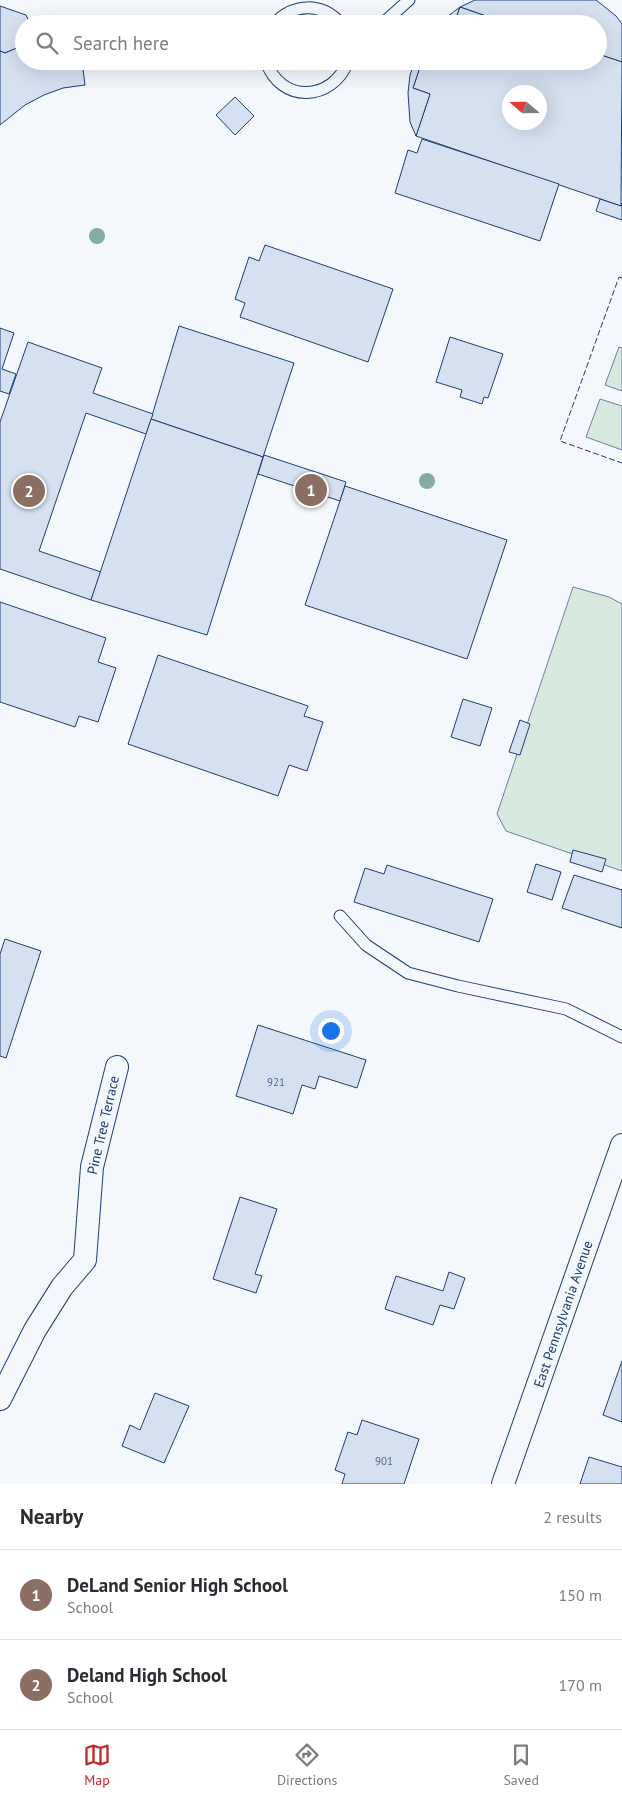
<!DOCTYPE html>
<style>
:root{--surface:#fff;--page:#f2f2f3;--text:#2b2b33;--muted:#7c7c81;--line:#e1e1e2;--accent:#c62828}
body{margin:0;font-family:"PT Sans",sans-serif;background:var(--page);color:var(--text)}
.compass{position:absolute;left:502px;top:85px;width:45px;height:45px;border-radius:50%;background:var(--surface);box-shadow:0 5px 20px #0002;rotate:290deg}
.you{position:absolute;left:330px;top:1030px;width:18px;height:18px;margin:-12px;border:4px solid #fff;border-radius:50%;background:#1a73e8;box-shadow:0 0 0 8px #1a73e833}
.badge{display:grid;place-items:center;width:32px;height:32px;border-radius:50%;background:var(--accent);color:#fff;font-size:16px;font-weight:700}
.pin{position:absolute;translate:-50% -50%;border:2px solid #fff;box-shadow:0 1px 5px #0006}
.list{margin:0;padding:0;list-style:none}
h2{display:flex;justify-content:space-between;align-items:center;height:65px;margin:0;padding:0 20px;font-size:21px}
h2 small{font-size:16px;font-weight:400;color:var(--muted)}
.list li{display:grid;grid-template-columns:32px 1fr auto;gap:15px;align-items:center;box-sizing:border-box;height:90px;padding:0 20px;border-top:1px solid var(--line)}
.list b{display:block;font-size:19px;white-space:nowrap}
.list p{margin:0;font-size:16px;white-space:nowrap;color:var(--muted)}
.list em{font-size:16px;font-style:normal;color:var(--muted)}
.icon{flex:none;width:28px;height:28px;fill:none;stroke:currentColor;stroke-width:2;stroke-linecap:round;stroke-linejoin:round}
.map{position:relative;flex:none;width:622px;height:1484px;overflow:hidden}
.search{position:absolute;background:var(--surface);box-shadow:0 5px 20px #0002;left:15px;right:15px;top:15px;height:55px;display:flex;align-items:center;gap:12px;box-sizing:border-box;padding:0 18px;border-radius:28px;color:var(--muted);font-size:19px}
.sheet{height:245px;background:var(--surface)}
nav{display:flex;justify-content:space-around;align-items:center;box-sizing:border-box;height:70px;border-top:1px solid var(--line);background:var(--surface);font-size:14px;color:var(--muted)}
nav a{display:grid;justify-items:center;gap:2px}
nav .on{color:var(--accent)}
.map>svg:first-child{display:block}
.green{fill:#d7e8df;stroke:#687fa3}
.building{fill:#d5e0f0;stroke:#1d3f73;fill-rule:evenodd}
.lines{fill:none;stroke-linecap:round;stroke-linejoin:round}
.service-casing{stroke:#1d3f73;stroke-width:13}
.minor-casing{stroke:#1d3f73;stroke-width:24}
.service{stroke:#f4f7fb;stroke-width:11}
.minor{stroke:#f4f7fb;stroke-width:22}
.fence{stroke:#1d3f73;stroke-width:1;stroke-dasharray:6 2.5;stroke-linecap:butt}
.tree{fill:#86aba6}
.labels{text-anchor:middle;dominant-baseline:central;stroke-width:4;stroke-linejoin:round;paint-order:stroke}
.number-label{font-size:11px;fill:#4b6792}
.street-label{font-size:14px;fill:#1d3f73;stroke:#f4f7fb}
</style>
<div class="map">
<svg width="622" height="1484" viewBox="0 0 622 1484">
<rect width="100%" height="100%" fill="#f4f7fb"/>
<g class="green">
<polygon points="619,347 622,348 622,391 605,385"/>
<polygon points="600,399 622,406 622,450 586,437"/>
<polygon points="573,587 609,597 622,604 622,871 506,831 497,814"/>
</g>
<g class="building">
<polygon points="475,0 596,0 616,16 622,24 622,62 598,54 598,24 509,24 460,7"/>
<polygon points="0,6 26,15 30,24 24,24 24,45 5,53 0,51"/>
<polygon points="460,7 454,24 440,24 443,20"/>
<polygon points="460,7 509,24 454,24"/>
<polygon points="24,45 24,61 82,61 85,85 63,88 44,95 25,105 0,125 0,51 5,53"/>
<path d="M598,54L622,62L621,206L416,136L430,94L413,88L422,61H598ZM510,92H540V122H510Z"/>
<polygon points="415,61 422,61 413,88 430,94 416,136 410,122 408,93 410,75"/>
<polygon points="235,97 254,116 235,135 216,115"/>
<polygon points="422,139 559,184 540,241 395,193 408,150 417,153"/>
<polygon points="600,199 621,206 622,203 622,220 596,211"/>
<polygon points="265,245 393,289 368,362 240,317 245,303 235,299 249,257 259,261"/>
<polygon points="179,326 294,363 263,457 151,419"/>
<polygon points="0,328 14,333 2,369 16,374 9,394 0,391"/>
<polygon points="450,337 503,354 488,398 484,397 482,404 460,397 462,390 436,382"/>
<polygon points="28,342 102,368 93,393 153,414 146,434 86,413 39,551 101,572 91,600 0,569 0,422"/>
<polygon points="151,419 263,457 207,635 91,600"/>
<polygon points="264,455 346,482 340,501 258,474"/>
<polygon points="345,486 507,540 467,659 305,605"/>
<polygon points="0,602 106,638 98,662 116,668 98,722 79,716 75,727 0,702"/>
<polygon points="158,655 308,706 304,716 323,722 307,771 289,765 278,796 128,744"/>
<polygon points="463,699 492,708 480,746 451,737"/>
<polygon points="520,720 530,724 520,755 509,752"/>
<polygon points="573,850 606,859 602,872 570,862"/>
<polygon points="536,864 561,872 552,900 527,892"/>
<polygon points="387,865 493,899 479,942 354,902 365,868 384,874"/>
<polygon points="574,875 622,890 622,928 562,908"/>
<polygon points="5,939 41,951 6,1058 0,1056 0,954"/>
<polygon points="258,1025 366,1060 357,1088 319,1076 315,1089 302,1085 293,1114 236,1096"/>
<polygon points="240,1197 277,1209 255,1274 262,1276 256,1293 213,1279"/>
<polygon points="449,1272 465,1278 454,1309 440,1305 433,1325 385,1309 396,1276 443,1291"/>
<polygon points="622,1361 622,1422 603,1415"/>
<polygon points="155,1393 189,1406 164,1463 122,1446 130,1425 140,1430"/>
<polygon points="362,1420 419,1439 404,1484 342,1484 345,1474 335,1470 348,1432 357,1435"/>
<polygon points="589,1457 622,1467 622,1484 580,1484"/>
</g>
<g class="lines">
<g class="service-casing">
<g id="service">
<path d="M274,24C293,3 322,2 341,24"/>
<polyline points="382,24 409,0"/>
<path d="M266,61C280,104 333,102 348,61"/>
<polyline points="340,916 366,945 408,973 458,986 566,1009 622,1037"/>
</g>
</g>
<g class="minor-casing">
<g id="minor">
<polyline points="0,1399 35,1330 62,1287 85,1260 92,1167 117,1067"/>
<polyline points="503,1484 622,1145"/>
</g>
</g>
<use href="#service" class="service"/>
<use href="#minor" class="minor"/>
<polyline class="fence" points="622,278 619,277 560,441 622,463"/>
</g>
<g class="tree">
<circle cx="97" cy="236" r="8"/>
<circle cx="427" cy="481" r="8"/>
</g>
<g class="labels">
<g class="number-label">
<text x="276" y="1082">921</text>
<text x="384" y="1461">901</text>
</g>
<g class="street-label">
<text transform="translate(103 1125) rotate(-77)">Pine Tree Terrace</text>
<text transform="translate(563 1314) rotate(-71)">East Pennsylvania Avenue</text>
</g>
</g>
</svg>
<svg class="compass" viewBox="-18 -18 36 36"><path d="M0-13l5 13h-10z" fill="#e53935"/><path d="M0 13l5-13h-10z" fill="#7c7c81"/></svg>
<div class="you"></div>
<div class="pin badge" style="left:311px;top:490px;background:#8d6e63">1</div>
<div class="pin badge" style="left:29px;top:491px;background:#8d6e63">2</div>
<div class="search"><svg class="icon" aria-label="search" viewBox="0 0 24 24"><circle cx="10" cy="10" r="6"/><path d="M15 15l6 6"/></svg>Search here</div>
</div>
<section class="sheet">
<h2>Nearby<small>2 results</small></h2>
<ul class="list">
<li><span class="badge" style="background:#8d6e63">1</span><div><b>DeLand Senior High School</b><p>School</p></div><em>150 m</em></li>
<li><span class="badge" style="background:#8d6e63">2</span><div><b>Deland High School</b><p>School</p></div><em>170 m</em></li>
</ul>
</section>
<nav>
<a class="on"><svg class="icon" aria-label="map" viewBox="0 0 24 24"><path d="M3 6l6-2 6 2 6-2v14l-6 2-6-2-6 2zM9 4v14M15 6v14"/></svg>Map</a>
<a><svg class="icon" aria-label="directions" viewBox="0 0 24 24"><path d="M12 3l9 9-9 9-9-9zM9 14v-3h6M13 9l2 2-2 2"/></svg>Directions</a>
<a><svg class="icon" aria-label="saved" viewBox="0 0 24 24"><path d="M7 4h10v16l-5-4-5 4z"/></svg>Saved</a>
</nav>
